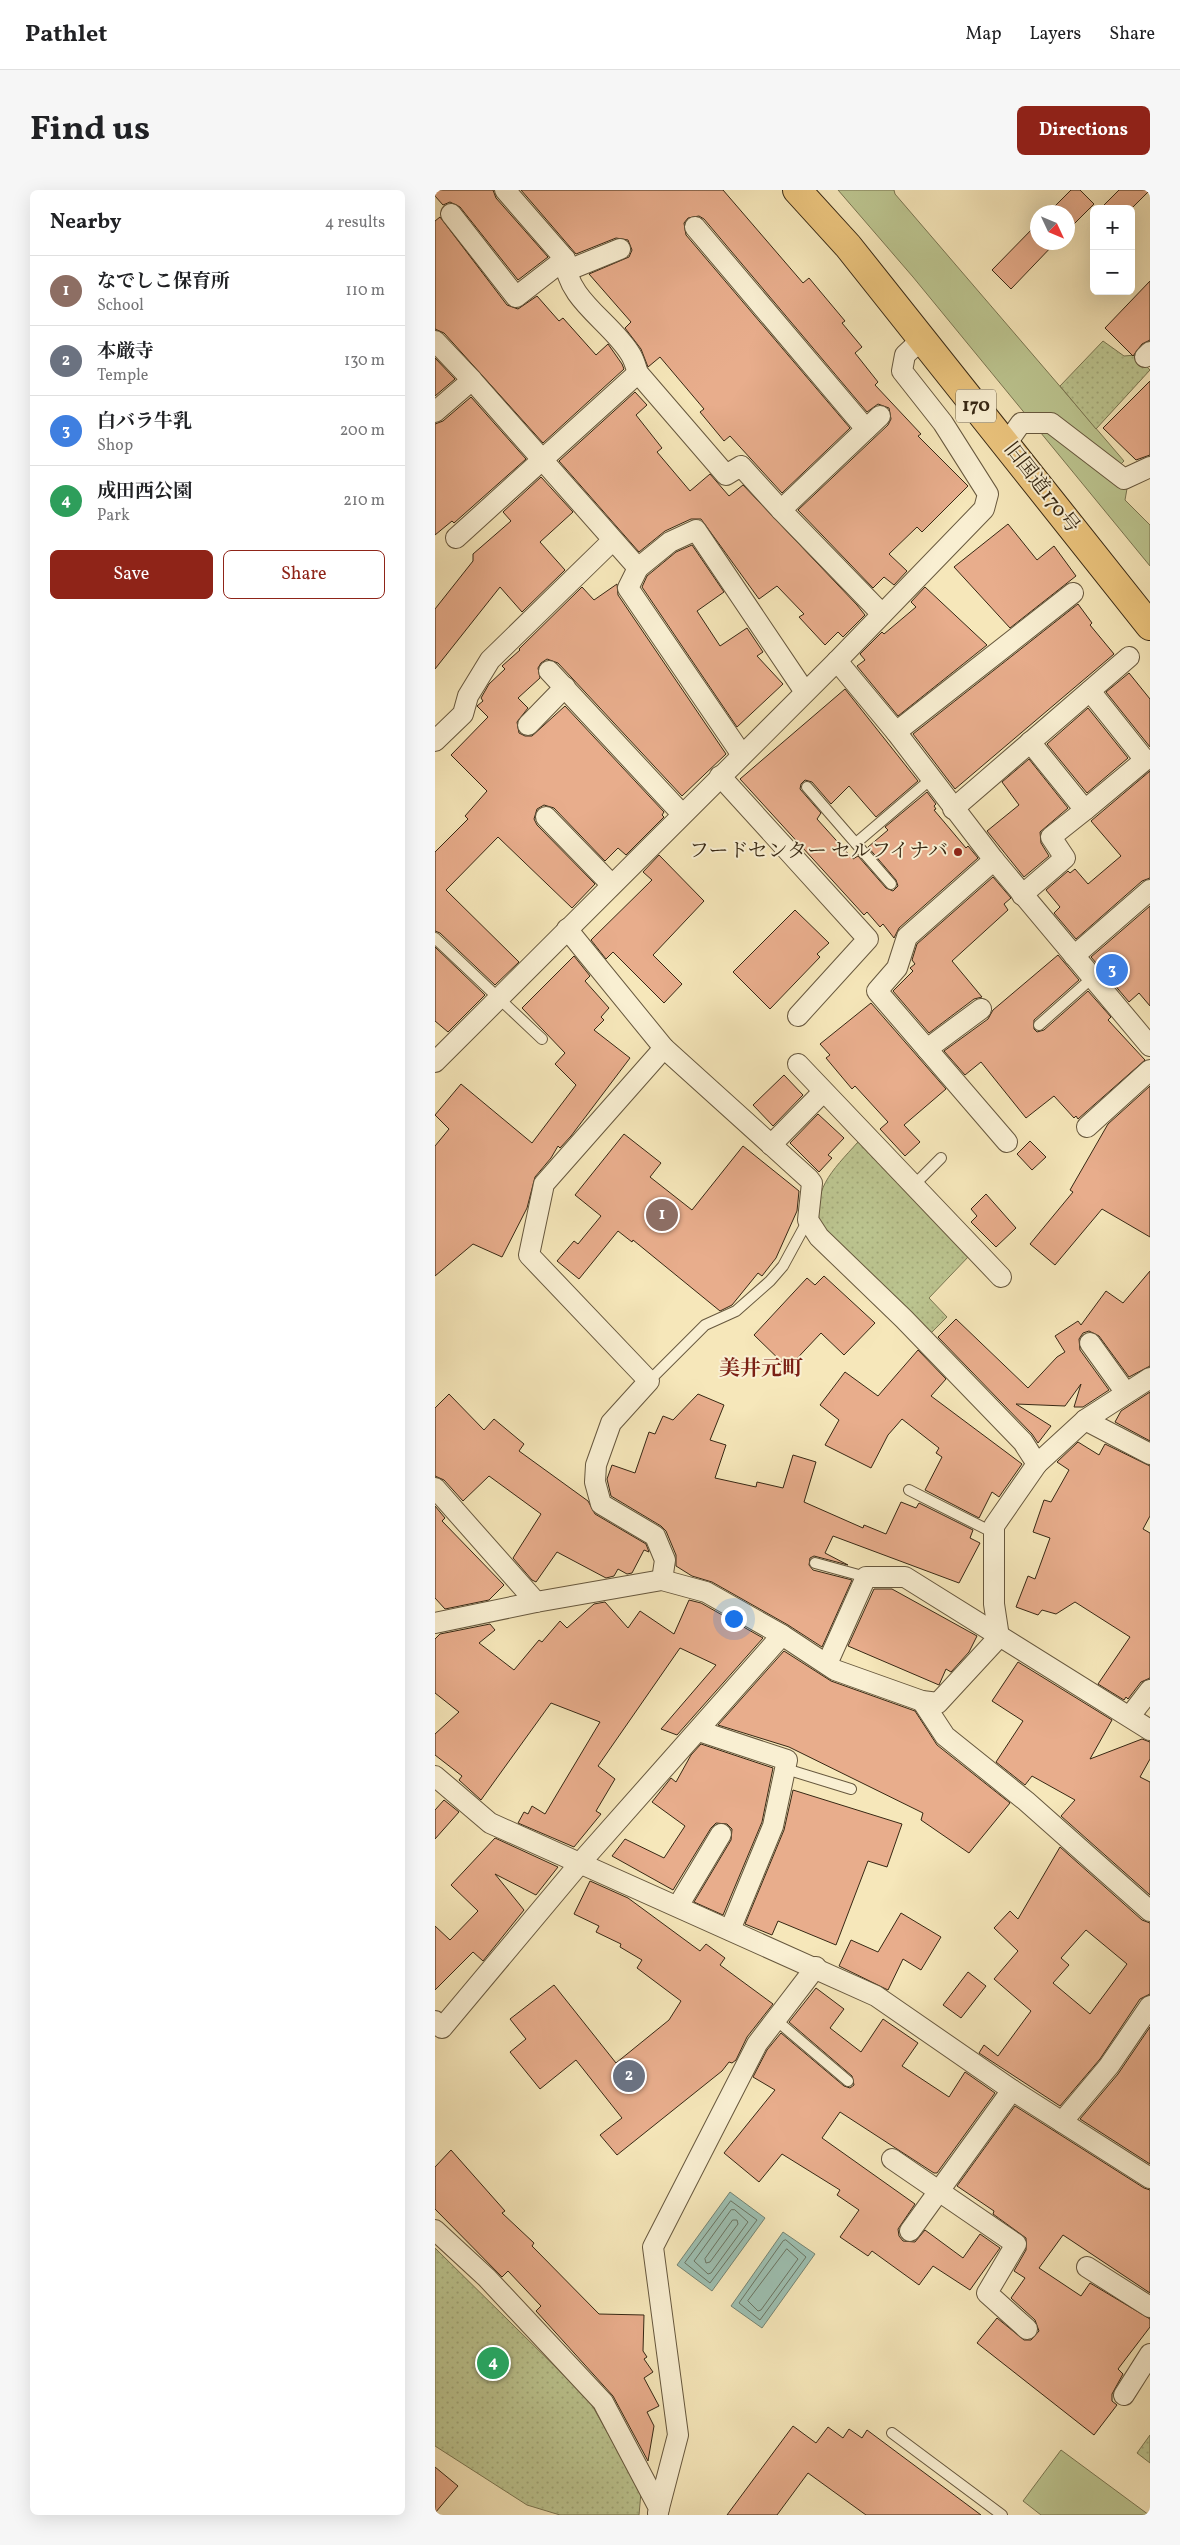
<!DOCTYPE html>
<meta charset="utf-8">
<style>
:root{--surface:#fff;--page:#f6f6f6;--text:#202124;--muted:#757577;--line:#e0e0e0;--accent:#8f2418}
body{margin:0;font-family:Vollkorn,"Noto Serif JP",serif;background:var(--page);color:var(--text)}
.controls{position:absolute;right:15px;top:15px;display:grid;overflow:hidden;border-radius:8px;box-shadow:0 5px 20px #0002}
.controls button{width:45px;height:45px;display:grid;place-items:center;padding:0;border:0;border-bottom:1px solid var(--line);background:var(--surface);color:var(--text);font:25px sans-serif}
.compass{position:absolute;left:595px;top:15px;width:45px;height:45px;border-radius:50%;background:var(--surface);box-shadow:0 5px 20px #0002;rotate:134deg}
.you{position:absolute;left:298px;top:1428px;width:18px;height:18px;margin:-12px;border:4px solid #fff;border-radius:50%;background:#1a73e8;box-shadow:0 0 0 8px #1a73e833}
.badge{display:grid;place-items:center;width:32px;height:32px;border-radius:50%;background:var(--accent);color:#fff;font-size:16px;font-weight:700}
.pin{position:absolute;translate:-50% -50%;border:2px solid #fff;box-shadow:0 1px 5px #0006}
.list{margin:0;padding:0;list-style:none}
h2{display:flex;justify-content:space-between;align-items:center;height:65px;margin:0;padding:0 20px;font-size:21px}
h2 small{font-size:16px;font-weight:400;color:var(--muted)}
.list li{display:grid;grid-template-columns:32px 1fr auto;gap:15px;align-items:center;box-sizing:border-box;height:70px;padding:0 20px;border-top:1px solid var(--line)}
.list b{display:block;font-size:19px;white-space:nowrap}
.list p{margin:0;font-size:16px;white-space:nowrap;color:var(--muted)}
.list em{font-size:16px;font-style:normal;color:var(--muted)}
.actions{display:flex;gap:10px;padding:15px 20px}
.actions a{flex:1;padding:11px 0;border:1px solid var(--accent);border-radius:8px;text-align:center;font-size:18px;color:var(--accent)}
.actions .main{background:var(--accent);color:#fff}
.map{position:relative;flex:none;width:715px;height:2325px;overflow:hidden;border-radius:8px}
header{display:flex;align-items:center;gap:30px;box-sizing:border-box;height:70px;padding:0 25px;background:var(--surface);border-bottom:1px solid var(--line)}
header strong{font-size:24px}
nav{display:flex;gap:28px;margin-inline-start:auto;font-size:18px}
.intro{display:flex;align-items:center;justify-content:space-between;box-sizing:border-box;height:120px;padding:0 30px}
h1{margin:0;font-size:35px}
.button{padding:12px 22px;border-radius:8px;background:var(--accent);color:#fff;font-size:18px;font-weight:700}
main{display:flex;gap:30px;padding:0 30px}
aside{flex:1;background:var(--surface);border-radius:8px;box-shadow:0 5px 20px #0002}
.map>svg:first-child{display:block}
.green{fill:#bcc590;stroke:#7a7652}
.park{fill:url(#park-dots);stroke:#7a7652}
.water{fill:#9dbfb1;stroke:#748372}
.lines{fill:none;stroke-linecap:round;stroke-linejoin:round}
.shore{stroke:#6a7462;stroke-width:1}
.building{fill:#e8ad8c;stroke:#372814;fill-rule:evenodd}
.lane-casing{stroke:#67583e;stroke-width:12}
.street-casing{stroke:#67583e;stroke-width:22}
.highway-casing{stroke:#372814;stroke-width:30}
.lane{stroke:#f9efd2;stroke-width:10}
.street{stroke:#f9efd2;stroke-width:20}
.highway{stroke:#ebc47d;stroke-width:28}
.poi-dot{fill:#8f2418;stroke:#f9efd2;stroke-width:2}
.labels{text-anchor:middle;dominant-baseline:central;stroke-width:4;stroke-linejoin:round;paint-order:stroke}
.shield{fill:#f9efd2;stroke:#71644d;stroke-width:1}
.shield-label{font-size:19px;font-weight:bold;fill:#372814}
.street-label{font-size:20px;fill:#372814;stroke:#f9efd2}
.poi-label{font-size:20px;fill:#372814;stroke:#f9efd2;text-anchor:end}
.neighbourhood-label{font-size:21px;font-weight:bold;fill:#7a1f14;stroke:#f9efd2}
</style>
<header>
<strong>Pathlet</strong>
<nav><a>Map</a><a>Layers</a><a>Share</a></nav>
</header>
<div class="intro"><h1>Find us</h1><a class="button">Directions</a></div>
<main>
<aside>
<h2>Nearby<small>4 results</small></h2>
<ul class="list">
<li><span class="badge" style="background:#8d6e63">1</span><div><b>なでしこ保育所</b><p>School</p></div><em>110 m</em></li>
<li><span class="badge" style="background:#6b7280">2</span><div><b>本厳寺</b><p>Temple</p></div><em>130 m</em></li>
<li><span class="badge" style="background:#3f7fe0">3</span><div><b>白バラ牛乳</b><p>Shop</p></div><em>200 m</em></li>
<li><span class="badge" style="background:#2e9e5b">4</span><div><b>成田西公園</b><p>Park</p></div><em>210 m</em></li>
</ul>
<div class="actions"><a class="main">Save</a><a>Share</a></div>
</aside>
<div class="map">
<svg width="715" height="2325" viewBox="0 0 715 2325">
<defs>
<pattern id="park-dots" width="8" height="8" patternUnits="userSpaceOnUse" patternTransform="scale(1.25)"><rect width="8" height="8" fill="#bcc590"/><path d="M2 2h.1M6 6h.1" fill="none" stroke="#a2a97b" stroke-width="1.8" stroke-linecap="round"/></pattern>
</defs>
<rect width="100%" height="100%" fill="#f6e7ba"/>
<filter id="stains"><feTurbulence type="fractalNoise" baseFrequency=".004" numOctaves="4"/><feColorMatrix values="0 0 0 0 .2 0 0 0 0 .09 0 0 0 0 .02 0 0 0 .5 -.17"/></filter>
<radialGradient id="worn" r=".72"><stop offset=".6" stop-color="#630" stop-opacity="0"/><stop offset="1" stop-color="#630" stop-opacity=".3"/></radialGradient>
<g class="green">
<polygon points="403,0 459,0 460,4 689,271 673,287 693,293 690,310 715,335 715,376 478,87"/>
<polygon points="626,2260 714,2325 606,2325 588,2311"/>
</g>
<g class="park">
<polygon points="668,151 689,166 701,165 715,180 661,239 625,196"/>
<path d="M423,952L535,1065L494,1108L512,1127L494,1145L387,1043C374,1001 397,981 423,952Z"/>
<polygon points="0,2058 154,2210 206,2302 204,2325 125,2325 92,2315 0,2256"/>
<polygon points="715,2245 715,2273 702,2263"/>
</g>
<g class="water">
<polygon points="295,2002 330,2028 277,2101 242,2075"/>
<polygon points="348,2042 380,2064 327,2138 296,2116"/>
</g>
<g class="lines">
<g class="shore">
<polygon points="296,2011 322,2030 275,2093 250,2073"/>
<polygon points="300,2020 313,2032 276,2083 273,2084 259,2071 296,2020"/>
<polygon points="298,2030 302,2030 303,2034 275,2072 271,2073 270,2069"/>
<polygon points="351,2050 371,2067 325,2130 304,2113 348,2051"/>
<polygon points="352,2059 363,2069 326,2120 323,2121 313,2111"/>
</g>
</g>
<g class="building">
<polygon points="0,0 58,0 61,8 113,67 83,90 25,17 15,12 8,15 0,6"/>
<polygon points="86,0 288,0 368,93 374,88 410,131 407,133 427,157 420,163 443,192 440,195 486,244 483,246 533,296 487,342 482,337 454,364 472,381 459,395 449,387 438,398 363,320 453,235 456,229 454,218 443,214 432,222 269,29 264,26 253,28 249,33 251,45 415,238 347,303 295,246 289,251 265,222 269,219 225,167 213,177 206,159 190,138 196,132 154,84 194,67 197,60 193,50 181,48 141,64"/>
<polygon points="636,0 645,0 659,14 632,41 632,22 614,22"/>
<polygon points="684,0 715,0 696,19 665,19"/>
<polygon points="5,27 72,115 83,119 102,106 124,131 128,128 161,165 173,154 187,174 189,179 108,253 9,143 0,139 0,31"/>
<polygon points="602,34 602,52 621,52 576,99 557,80"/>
<polygon points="715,91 715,150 707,154 698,166 670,138"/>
<polygon points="0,168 20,189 0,206"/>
<polygon points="715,191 715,265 701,270 668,238"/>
<polygon points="200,202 212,215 201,225 227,258 222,262 255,301 275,284 294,306 308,295 422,415 430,425 408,447 403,442 390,455 364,427 369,424 342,396 324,409 266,329 256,329 230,341 204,362 124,271"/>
<polygon points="36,207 91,269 19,333 17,331 0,345 0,234 8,231"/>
<polygon points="106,287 138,322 105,352 130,380 87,422 65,397 0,479 0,419 38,371 38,364 76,331 68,322"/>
<polygon points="573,334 602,370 619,356 641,386 575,438 519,377"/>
<polygon points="257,355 289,402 262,421 285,456 312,438 328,462 322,466 348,494 302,537 207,397 212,386 241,362"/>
<polygon points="182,394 183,405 291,564 247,606 123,473 112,469 106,473 103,478 105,488 83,508 93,518 82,532 84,543 90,546 97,546 130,516 229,622 227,625 229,627 191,665 183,658 170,671 119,618 109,615 102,619 99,629 102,635 160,694 137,718 63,647 11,700 84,772 60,795 5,743 0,741 0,662 33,629 30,626 52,601 16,565 53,527 42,516 48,511 46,508 54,494 70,479 67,476 85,460 84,459 147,397 159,410"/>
<polygon points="490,397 552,455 463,526 422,476 430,470 425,464 447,442 449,444 481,417 476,412"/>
<polygon points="643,414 657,433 655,435 679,464 520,599 478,544"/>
<polygon points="694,483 715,509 715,557 671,502"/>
<polygon points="410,499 483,591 441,627 414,596 396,614 377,592 370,590 366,594 365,599 386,623 382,629 418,669 423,666 451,698 458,701 463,696 461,690 433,657 453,640 450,637 492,602 501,614 499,616 501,619 499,620 531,658 533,656 543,668 464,738 459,748 448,734 445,737 432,722 429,725 305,589"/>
<polygon points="653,518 693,568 652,603 612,554"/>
<polygon points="594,569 633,618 605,642 606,653 614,666 589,687 552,641 584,615 567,592"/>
<polygon points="715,581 715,688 707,691 641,749 619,723 625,717 611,700 633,681 635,683 640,679 653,694 686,666 656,631"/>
<polygon points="224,665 269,711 218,765 247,794 229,813 178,762 171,769 156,750 217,690 208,682"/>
<polygon points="558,687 576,708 569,714 573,720 517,771 547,807 539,809 494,843 458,801 478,781 475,778 480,774 477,770 482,754"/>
<polygon points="715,716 715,816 704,803 694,812 656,767"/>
<polygon points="360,720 394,753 382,764 385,767 335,819 298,782"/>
<polygon points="0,757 50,805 13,842 0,831"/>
<polygon points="623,765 644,790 599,830 599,839 602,842 609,840 653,801 676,827 673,830 710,870 643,929 641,926 639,928 619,906 591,928 546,872 530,885 509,861 553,829 558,820"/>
<polygon points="139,766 155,786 150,791 174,818 166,827 169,830 159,840 195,868 136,946 125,958 123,956 116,968 100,987 92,1018 67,1067 38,1054 0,1086 0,956 14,939 0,925 26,894 97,953 141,895 120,874 130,863 87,818"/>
<polygon points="436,813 511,899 469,935 485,952 470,966 445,939 453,932 420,896 417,899 391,868 395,865 385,854"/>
<polygon points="349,885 368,905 338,936 318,915"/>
<polygon points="715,896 715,1047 667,1019 620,1075 595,1054 638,1002 635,1000 673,934"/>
<polygon points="383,924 409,948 393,965 397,968 384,982 355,953"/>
<polygon points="189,944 226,973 215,987 257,1020 308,956 364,1001 362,1021 341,1068 327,1086 323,1083 297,1115 285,1121 198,1050 197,1052 183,1041 144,1089 122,1071 139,1051 143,1054 166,1026 140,1005"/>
<polygon points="595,951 611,967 597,980 582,964"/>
<polygon points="551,1004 581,1038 561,1057 536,1032 542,1026 536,1019"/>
<polygon points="715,1081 715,1176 694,1187 664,1146 654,1141 648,1143 644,1149 645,1160 674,1200 648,1217 639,1217 646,1194 630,1216 581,1214 616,1236 603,1253 597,1244 503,1147 521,1129 593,1198 622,1167 630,1162 620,1146 643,1131 646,1135 671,1101 688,1113"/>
<polygon points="389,1086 440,1133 409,1165 386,1143 353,1178 319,1145 372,1088 380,1095"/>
<polygon points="483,1160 511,1189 496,1206 587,1274 564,1307 557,1302 544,1328 490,1300 507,1267 501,1263 504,1258 467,1229 453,1245 436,1278 390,1255 404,1230 385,1215 410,1182 443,1206"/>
<polygon points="715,1202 715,1251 680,1232 686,1221"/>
<polygon points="14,1204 49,1240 59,1229 89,1254 84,1261 153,1311 160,1324 211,1354 214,1362 209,1360 197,1383 192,1384 183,1379 179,1386 171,1388 122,1362 101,1392 97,1390 78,1368 106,1324 54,1286 28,1311 9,1290 0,1286 0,1218"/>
<polygon points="263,1204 289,1215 275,1250 291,1255 280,1288 321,1297 322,1292 348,1298 358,1265 381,1272 369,1312 428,1338 429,1335 451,1344 466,1312 481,1318 484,1313 538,1340 535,1348 545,1353 524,1393 398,1346 390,1363 413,1375 379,1366 375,1368 374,1375 378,1380 417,1390 387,1457 353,1435 277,1392 257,1386 241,1376 241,1365 231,1341 226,1336 176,1306 172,1289 177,1275 200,1283 214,1242 220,1244 228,1226 238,1230"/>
<polygon points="643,1252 664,1265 670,1254 715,1276 715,1326 708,1339 715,1343 715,1488 706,1492 693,1509 691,1507 689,1510 663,1494 695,1447 640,1412 621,1424 607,1420 603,1425 581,1417 593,1386 600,1389 615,1348 598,1342 609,1310 616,1312 634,1280 622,1272"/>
<polygon points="0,1316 10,1328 7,1331 69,1395 54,1410 10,1419 0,1408"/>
<polygon points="439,1399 457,1399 542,1446 534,1462 516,1482 511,1479 504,1495 413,1456"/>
<polygon points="254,1410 266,1413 328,1448 242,1545 226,1539 281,1475 245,1458 163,1576 180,1589 161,1621 166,1624 139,1657 83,1633 89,1622 93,1624 97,1616 110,1624 165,1532 116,1513 46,1610 24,1590 27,1586 0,1565 0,1544 24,1522 0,1503 0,1449 5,1444 55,1434 60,1440 44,1453 79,1480 104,1450 107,1452 125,1431 132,1438 159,1414 170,1412 193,1438 205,1421 239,1444"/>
<polygon points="349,1461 396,1491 480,1521 502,1555 575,1613 534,1663 486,1630 488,1623 354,1557 283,1535"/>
<polygon points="583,1472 677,1530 655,1569 707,1549 715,1552 715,1569 705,1587 715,1592 715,1705 626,1626 640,1610 597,1586 590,1595 561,1572 588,1531 557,1511"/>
<polygon points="266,1554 338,1578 327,1632 288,1725 259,1712 296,1650 297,1639 292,1634 281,1633 276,1638 238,1700 177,1666 190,1649 229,1668 250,1636 217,1612 236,1588 241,1592 256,1565"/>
<polygon points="358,1600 467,1634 452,1677 433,1671 401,1755 343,1731 337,1745 310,1734 349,1640"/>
<polygon points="9,1610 24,1622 0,1649 0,1620"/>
<polygon points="60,1648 123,1677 101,1705 60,1684 89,1720 48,1771 38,1762 0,1800 0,1736 15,1750 43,1721 16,1695"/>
<path d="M625,1657L707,1730L715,1733V1804L705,1809L665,1869L625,1916L544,1863L549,1855L563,1866L596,1821L559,1789L583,1761L559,1738L575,1721L583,1729ZM651,1740L692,1774L655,1824L618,1793L634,1775L626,1768Z"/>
<polygon points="155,1691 193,1708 265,1761 271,1754 290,1768 285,1775 338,1814 312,1847 301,1870 297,1873 294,1872 287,1881 182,1965 165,1945 187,1928 141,1870 105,1899 75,1862 91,1849 75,1829 119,1795 181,1873 234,1830 246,1811 202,1778 207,1770 185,1757 186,1754 161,1742 164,1736 139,1724"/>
<polygon points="466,1723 506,1747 486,1780 468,1769 453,1800 404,1776 416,1750 443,1762"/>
<polygon points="533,1782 551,1796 526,1828 508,1815"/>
<polygon points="381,1798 409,1819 395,1838 426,1862 448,1829 483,1853 467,1876 514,1907 530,1882 560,1903 502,1983 499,1983 405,1922 387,1948 480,2014 463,2039 464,2046 468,2051 480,2052 490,2040 528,2068 545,2044 565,2058 535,2100 498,2076 484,2095 437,2061 433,2066 405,2047 424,2020 402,2005 405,2000 347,1964 324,1992 289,1963 340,1900 318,1887 332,1860 346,1843 409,1896 415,1898 419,1895 417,1886 354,1832"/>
<polygon points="715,1837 715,1974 645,1929 683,1884"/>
<polygon points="580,1916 709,1998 715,2000 715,2103 628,2045 604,2078 646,2106 655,2093 715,2129 715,2137 683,2179 688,2184 677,2204 677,2211 682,2215 659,2245 542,2153 562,2128 589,2150 596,2150 604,2141 600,2130 576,2108 590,2088 579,2081 591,2060 591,2048 558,2024 559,2021 522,1996"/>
<polygon points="16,1960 70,2021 67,2023 99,2053 97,2056 164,2124 209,2125 208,2161 212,2167 209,2169 218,2182 209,2188 224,2216 212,2222 219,2236 213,2271 178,2206 101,2121 106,2116 73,2081 67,2087 0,2019 0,1977"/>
<polygon points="358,2236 381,2253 393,2237 408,2248 414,2239 427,2248 432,2240 546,2325 431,2325 373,2283 342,2325 292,2325"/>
<polygon points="0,2277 23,2296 0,2323"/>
</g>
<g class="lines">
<g class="lane-casing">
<g id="lane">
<polyline points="372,597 456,694"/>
<polyline points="421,653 496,589"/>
<polyline points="0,748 107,849"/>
<polyline points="604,835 657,788"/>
<polyline points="479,995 506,968"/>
<polyline points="214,1191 270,1135 301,1121 335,1091 348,1076 373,1030"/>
<polyline points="474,1300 559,1343"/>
<polyline points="380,1373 431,1387"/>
<polyline points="351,1579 416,1599"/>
<polyline points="341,1830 413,1891"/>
<polyline points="457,2243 567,2325"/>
</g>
</g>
<g class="street-casing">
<g id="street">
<path d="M70,0L130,69C131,110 177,132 196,165C199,170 201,177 203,183L291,285L306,276L346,320"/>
<polyline points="16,24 81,107 130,69"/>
<polyline points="260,37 431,239"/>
<polyline points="131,81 185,59"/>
<polyline points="0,151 37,190 203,378 193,398 307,565"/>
<polyline points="710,167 715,162"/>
<polyline points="0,222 37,190"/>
<polyline points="445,226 346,320 447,424"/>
<polyline points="571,254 586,233 616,233 689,289 715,277"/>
<polyline points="21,348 203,183"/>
<polyline points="203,378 235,352 261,340 370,502"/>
<polyline points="402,471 461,542 559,670 715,856"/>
<polyline points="114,481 247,624"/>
<polyline points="93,535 130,497"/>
<polyline points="461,542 638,403"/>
<polyline points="0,551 28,524 33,506 55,470 177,351"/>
<polyline points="595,552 650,620 710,570 655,501"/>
<polyline points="285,586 433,749 363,826"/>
<polyline points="518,619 694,467"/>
<polyline points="111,627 176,694"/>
<polyline points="559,670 472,747 462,778 442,801 572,952"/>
<polyline points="587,705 630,668 616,647 650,620"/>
<polyline points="132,739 229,858 374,989 377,993 373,1030 384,1047 469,1129 588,1252 602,1274 650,1230 715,1188"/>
<polyline points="639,766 715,700"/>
<polyline points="492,859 546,819"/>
<polyline points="0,872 402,471 549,319 553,304 508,233 467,181 470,165 487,149"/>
<polyline points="363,874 566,1087"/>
<polyline points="652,937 715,880"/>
<polyline points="336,955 388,902"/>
<polyline points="655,1153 691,1203"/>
<polyline points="650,1230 715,1264"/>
<polyline points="0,1298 101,1412"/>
<polyline points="227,1390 230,1370 220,1346 166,1314 160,1292 161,1275 176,1233 214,1191 94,1065 109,994 229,858"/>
<polyline points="0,1433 101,1412 227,1390 271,1402 347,1445 400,1480 487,1511 503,1513 564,1447 559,1414 559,1336 602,1274"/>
<polyline points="392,1474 431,1387 470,1387 715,1540"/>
<polyline points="487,1511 510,1546 591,1611 715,1721"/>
<polyline points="695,1526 715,1500"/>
<polyline points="264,1541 352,1570 338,1636 295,1740"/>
<polyline points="0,1586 55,1633 441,1806 577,1900 715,1988"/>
<polyline points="243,1716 286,1644"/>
<polyline points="0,1831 7,1838 146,1672 347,1445"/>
<polyline points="627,1932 674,1876 715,1816"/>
<polyline points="457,1969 581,2054 552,2103 592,2139"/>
<polyline points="0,2040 52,2088 168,2212 224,2318 223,2323"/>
<polyline points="475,2041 577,1900"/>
<polyline points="652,2077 715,2117"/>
<polyline points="689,2205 715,2164"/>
<polyline points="224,2318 243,2245 218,2057 322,1854 381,1777"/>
</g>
</g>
<g class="highway-casing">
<polyline id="highway" points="362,0 413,56 715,436"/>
</g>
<use href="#lane" class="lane"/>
<use href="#street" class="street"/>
<use href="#highway" class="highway"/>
</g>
<circle class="poi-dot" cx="523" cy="662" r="5"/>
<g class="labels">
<rect class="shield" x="521" y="199.5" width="40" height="33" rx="4"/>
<g class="shield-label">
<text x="541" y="216">170</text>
</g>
<g class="street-label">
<text transform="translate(606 298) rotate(52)">旧国道170号</text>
</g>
<g class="poi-label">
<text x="513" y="662">フードセンター セルフイナバ</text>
</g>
<g class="neighbourhood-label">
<text x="326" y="1179">美井元町</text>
</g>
</g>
<rect width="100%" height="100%" filter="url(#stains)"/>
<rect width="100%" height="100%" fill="url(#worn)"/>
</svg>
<div class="controls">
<button>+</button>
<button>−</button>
</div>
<svg class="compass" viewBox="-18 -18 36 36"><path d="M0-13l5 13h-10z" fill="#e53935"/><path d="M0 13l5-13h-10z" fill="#757577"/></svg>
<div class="you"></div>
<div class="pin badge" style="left:227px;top:1025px;background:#8d6e63">1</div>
<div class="pin badge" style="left:194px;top:1886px;background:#6b7280">2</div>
<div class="pin badge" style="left:677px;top:780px;background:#3f7fe0">3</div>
<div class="pin badge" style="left:58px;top:2173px;background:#2e9e5b">4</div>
</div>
</main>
